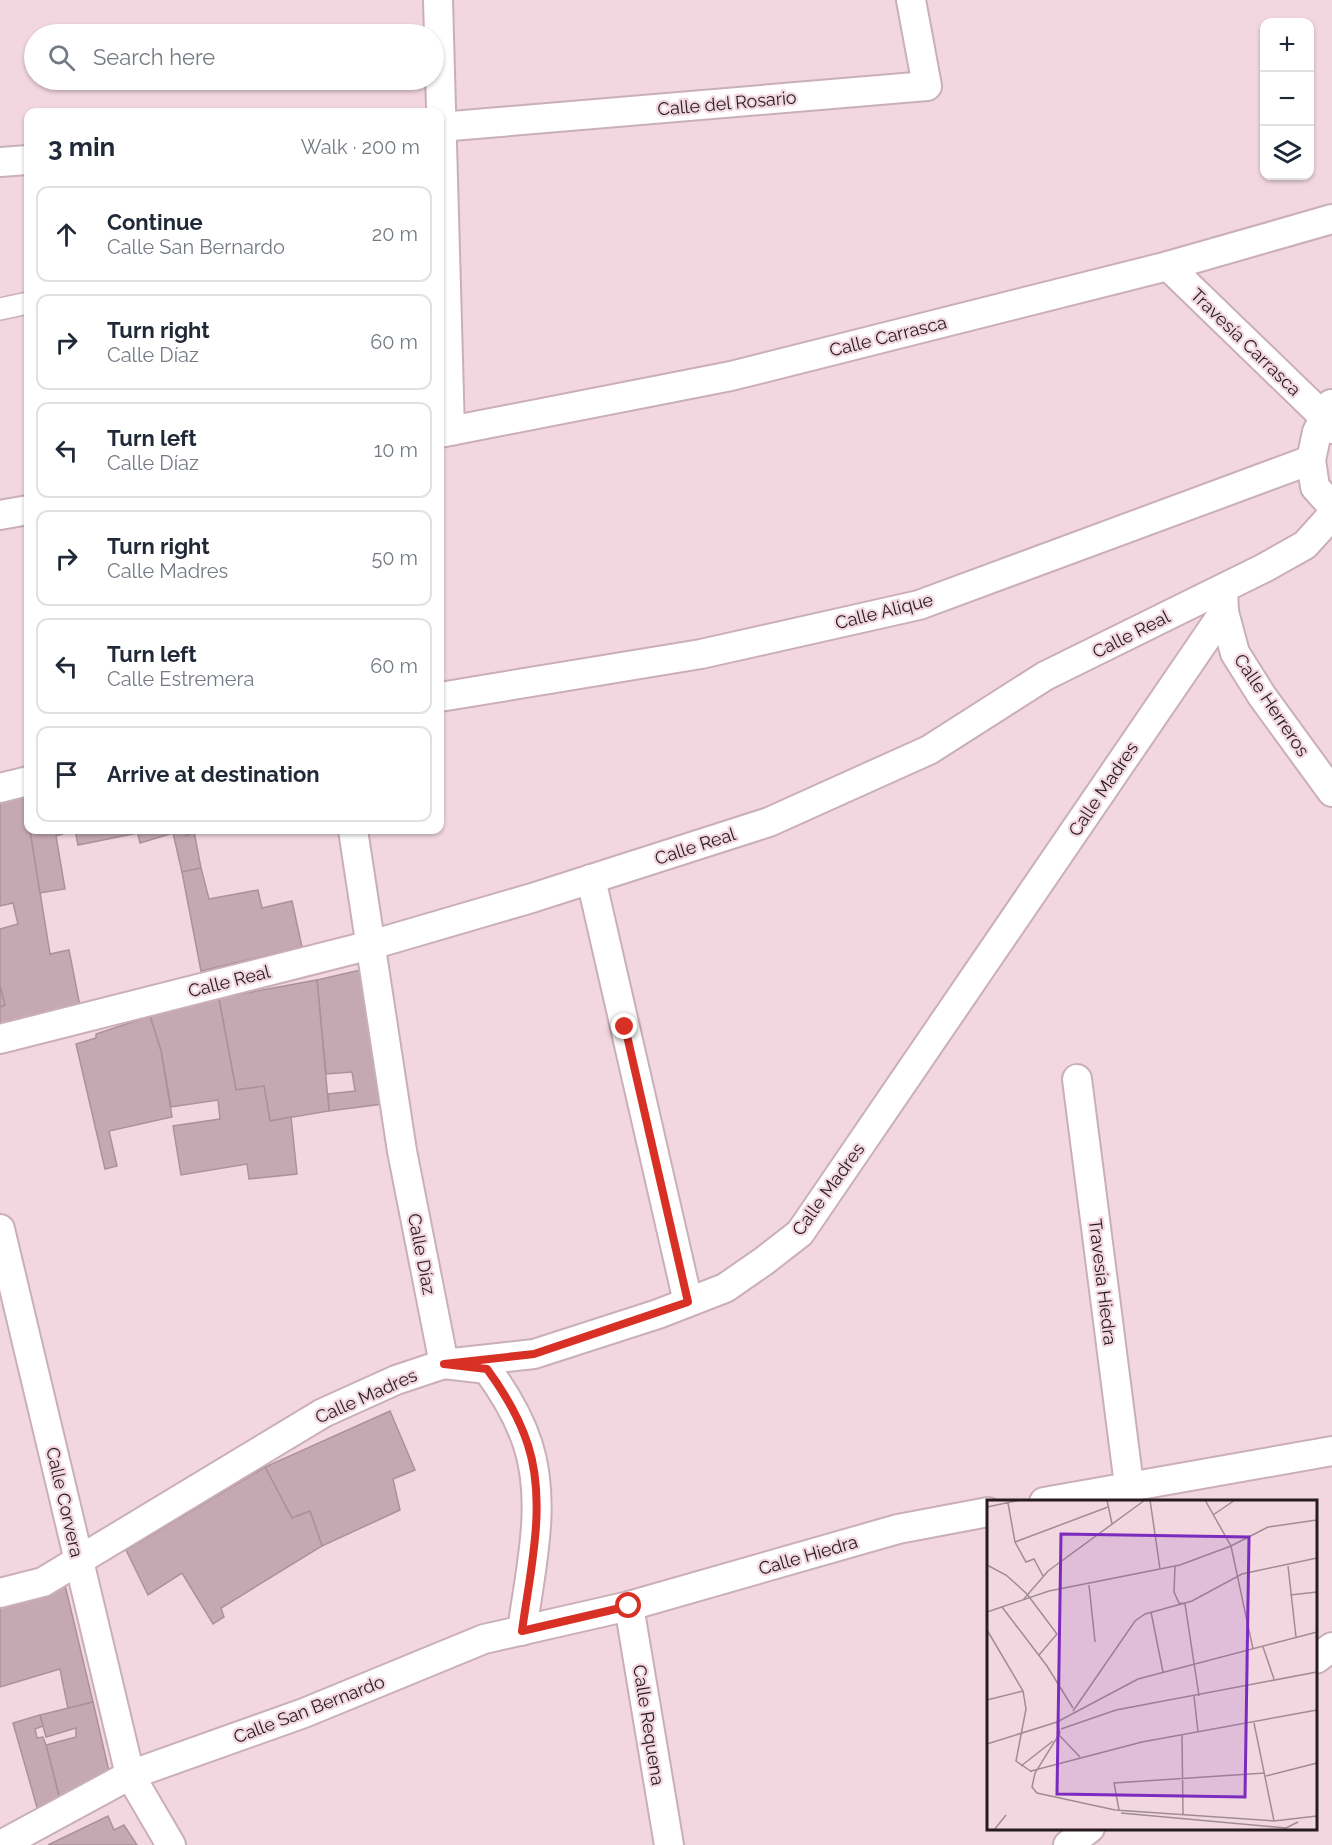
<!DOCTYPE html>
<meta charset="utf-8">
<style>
:root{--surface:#fff;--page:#f2f2f3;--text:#1f2937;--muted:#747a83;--line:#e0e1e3}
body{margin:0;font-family:Raleway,sans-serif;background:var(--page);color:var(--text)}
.controls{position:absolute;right:18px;top:18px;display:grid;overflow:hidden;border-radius:12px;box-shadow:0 2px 4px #0004}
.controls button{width:54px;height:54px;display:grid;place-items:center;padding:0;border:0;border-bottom:2px solid var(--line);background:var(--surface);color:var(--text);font:30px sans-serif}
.stop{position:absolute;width:18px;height:18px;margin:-14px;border:4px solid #d93025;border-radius:50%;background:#fff}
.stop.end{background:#d93025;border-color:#fff;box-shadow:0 2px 6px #0008}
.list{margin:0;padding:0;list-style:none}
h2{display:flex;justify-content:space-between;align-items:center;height:78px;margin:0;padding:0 24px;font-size:26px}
h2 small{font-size:20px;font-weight:400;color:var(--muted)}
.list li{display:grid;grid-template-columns:39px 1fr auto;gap:18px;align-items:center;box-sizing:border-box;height:96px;margin:0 12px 12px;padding:0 12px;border:2px solid var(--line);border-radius:12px}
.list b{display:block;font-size:22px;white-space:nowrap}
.list p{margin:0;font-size:20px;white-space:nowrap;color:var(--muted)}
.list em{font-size:20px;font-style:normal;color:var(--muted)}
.icon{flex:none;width:33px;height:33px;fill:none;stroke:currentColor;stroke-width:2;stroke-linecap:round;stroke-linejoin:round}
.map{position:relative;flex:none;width:1332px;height:1845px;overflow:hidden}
.search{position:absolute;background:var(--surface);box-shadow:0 2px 4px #0004;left:24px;top:24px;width:420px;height:66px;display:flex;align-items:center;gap:15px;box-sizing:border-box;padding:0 21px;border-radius:33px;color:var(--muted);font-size:22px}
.panel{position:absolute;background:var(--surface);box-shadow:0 2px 4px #0004;left:24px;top:108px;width:420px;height:726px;border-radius:12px}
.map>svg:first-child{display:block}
.building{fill:#c5a9b2;stroke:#ab9199;stroke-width:1.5}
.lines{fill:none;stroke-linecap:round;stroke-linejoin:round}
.pedestrian-casing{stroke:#caafb8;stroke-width:24}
.minor-casing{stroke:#caafb8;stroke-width:32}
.pedestrian{stroke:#fff;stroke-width:21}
.minor{stroke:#fff;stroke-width:28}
.route{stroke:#d93025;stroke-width:8}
.labels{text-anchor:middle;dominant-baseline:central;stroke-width:4.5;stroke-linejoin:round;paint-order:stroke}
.street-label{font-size:18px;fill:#261c20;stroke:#f3d7e0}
.inset-road{fill:none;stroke:#a18c93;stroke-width:1.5}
.view{fill:#7b2cbf;fill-opacity:0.15;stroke:#7b2cbf;stroke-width:3}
.inset-edge{fill:none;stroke:#261c20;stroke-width:3}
</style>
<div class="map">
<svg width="1332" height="1845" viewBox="0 0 1332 1845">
<rect width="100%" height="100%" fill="#f3d7e0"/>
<g class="building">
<polygon points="25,797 28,830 30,830 50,954 69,950 80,1006 0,1028 0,1007 5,1005 0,986 0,929 18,924 13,903 0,906 0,802"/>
<polygon points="30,830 75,830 56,836 65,889 40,893"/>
<polygon points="75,830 137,830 138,833 78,845"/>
<polygon points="137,830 184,830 186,836 194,831 201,868 182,872 173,833 140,843"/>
<polygon points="201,868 209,899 258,890 262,908 292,901 302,947 201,971 182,872"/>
<polygon points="369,968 383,1104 329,1111 328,1094 355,1091 352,1072 326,1074 317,980"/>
<polygon points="317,980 329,1111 270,1121 264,1086 236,1090 219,998"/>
<polygon points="0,986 5,1005 0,1007"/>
<polygon points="218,994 236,1090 264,1086 270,1121 291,1117 297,1174 249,1179 247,1164 181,1175 173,1126 220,1119 218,1100 171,1107 161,1051 150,1016"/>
<polygon points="150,1016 161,1051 172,1117 109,1131 117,1166 105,1169 76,1044 96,1038 96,1034"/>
<polygon points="390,1411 415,1470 393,1479 400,1510 322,1546 310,1511 292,1518 265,1467"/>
<polygon points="265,1467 292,1518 310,1511 322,1546 221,1608 224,1617 213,1624 182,1573 148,1595 126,1550"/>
<polygon points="65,1585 93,1702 68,1709 60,1669 0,1687 0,1604"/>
<polygon points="93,1702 111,1780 62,1807 46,1745 76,1737 76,1728 46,1737 40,1715"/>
<polygon points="40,1715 43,1726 35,1729 37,1738 43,1737 46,1745 60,1800 38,1811 13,1723"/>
<polygon points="108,1816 114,1830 124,1825 137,1845 48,1845"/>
</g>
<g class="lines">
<g class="pedestrian-casing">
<polyline id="pedestrian" points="0,309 28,303"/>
</g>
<g class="minor-casing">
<g id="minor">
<polyline points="438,0 450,431"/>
<polyline points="440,127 927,86 911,0"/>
<polyline points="0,162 28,160"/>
<polyline points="1168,266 1324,417 1332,429"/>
<polyline points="1331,404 1317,432 1311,460 1315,487 1332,506"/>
<polyline points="440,433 731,376 1168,266 1332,219"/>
<polyline points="0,515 28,510"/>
<polyline points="1224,612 1235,653 1262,696 1332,792"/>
<polyline points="440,697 701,654 919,605 1311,460"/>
<polyline points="0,788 28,781"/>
<path d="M353,830L402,1151L444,1364L487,1369C504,1392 519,1417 528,1445C547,1504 530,1571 522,1631"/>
<polyline points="591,879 688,1302"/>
<polyline points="0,1039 371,945 532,898 769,822 929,750 1045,676 1264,568 1305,545 1332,515"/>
<polyline points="1077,1079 1129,1485"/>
<polyline points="0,1229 130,1775 171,1845"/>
<polyline points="1044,1502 1332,1451"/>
<polyline points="0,1593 43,1582 323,1413 396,1380 444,1364 534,1354 658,1314 725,1288 764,1261 800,1233 1224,612 1223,589"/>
<polyline points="629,1606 669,1845"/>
<polyline points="1316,1659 1332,1647"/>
<polyline points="1,1845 130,1775 304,1713 484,1639 629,1606 898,1529 988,1512"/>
<polyline points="1068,1845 1090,1828"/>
</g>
</g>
<use href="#pedestrian" class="pedestrian"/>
<use href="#minor" class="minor"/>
</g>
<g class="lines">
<path class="route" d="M625,1027L688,1302L534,1354L444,1364L487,1369C504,1392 519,1417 528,1445C547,1504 530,1571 522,1631L629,1606"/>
</g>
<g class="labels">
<g class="street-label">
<text transform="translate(727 103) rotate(-5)">Calle del Rosario</text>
<text transform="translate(888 336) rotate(-14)">Calle Carrasca</text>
<text transform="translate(1246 342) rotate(44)">Travesía Carrasca</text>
<text transform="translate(884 611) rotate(-14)">Calle Alique</text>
<text transform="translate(1131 634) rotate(-27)">Calle Real</text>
<text transform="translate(1272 705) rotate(56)">Calle Herreros</text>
<text transform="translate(1103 789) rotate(-56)">Calle Madres</text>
<text transform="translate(695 846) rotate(-18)">Calle Real</text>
<text transform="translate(229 981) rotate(-14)">Calle Real</text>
<text transform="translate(828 1189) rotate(-54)">Calle Madres</text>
<text transform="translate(422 1254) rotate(79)">Calle Díaz</text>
<text transform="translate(1103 1282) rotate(83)">Travesía Hiedra</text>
<text transform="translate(366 1396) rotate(-24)">Calle Madres</text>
<text transform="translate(65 1502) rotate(77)">Calle Corvera</text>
<text transform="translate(808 1555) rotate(-16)">Calle Hiedra</text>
<text transform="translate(309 1709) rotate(-21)">Calle San Bernardo</text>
<text transform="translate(649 1725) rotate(81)">Calle Requena</text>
</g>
</g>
<g transform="translate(987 1500)">
<rect width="330" height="330" fill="#f3d7e0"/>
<path class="inset-road" d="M120,0L125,24M163,0L173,69M218,0L244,46L266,149M21,3L28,42L39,62L47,59L56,76M0,7L33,0M226,15L248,0M28,42L121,7M0,65L19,75L40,94L70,134L52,155M188,66L187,92L192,103L198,104L212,196M301,66L309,137M102,85L108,142M303,95L330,92M36,100L61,71L158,0M15,107L60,166L86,208M0,112L62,91L193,65L244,46L281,27L330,20M164,112L176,172M0,130L36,191L39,209L29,261L45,272M276,147L287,179M207,196L211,232M0,200L36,191M86,211L148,121L158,114L205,101L255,74L330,58M70,222L73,233L48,273L45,287L50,293L128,310L287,321L330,316M70,222L72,235L93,257M267,223L287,321M74,229L129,210L330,172M195,235L196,315M0,244L70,222L151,179L330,132M34,266L66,241M44,271L155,242L330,210M279,276L330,263M132,310L127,283L278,273M134,313L299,328L311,322M7,330L19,315"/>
<path class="view" d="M74,34L262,37L258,297L70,294Z"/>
<rect width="330" height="330" class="inset-edge"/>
</g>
</svg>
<div class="controls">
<button>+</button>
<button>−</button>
<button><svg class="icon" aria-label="layers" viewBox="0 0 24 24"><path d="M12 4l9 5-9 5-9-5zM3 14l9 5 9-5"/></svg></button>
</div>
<div class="stop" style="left:629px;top:1606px"></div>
<div class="stop end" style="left:625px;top:1027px"></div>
<div class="search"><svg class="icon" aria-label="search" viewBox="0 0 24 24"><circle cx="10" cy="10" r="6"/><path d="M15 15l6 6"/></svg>Search here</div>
<section class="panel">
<h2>3 min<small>Walk · 200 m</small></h2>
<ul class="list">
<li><svg class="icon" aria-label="ahead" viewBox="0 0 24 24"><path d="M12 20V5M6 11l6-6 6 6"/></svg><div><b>Continue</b><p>Calle San Bernardo</p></div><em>20 m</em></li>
<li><svg class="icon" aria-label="right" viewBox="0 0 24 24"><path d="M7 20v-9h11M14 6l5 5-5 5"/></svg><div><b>Turn right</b><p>Calle Díaz</p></div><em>60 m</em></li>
<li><svg class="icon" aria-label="left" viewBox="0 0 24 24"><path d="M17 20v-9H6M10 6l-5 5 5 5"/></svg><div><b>Turn left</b><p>Calle Díaz</p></div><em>10 m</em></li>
<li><svg class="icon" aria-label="right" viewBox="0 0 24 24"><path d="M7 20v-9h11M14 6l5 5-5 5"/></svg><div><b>Turn right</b><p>Calle Madres</p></div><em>50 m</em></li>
<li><svg class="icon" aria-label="left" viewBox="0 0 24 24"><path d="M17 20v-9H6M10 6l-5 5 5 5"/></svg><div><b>Turn left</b><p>Calle Estremera</p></div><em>60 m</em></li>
<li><svg class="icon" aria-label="arrive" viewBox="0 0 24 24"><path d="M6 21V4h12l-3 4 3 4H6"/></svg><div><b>Arrive at destination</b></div></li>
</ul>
</section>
</div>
